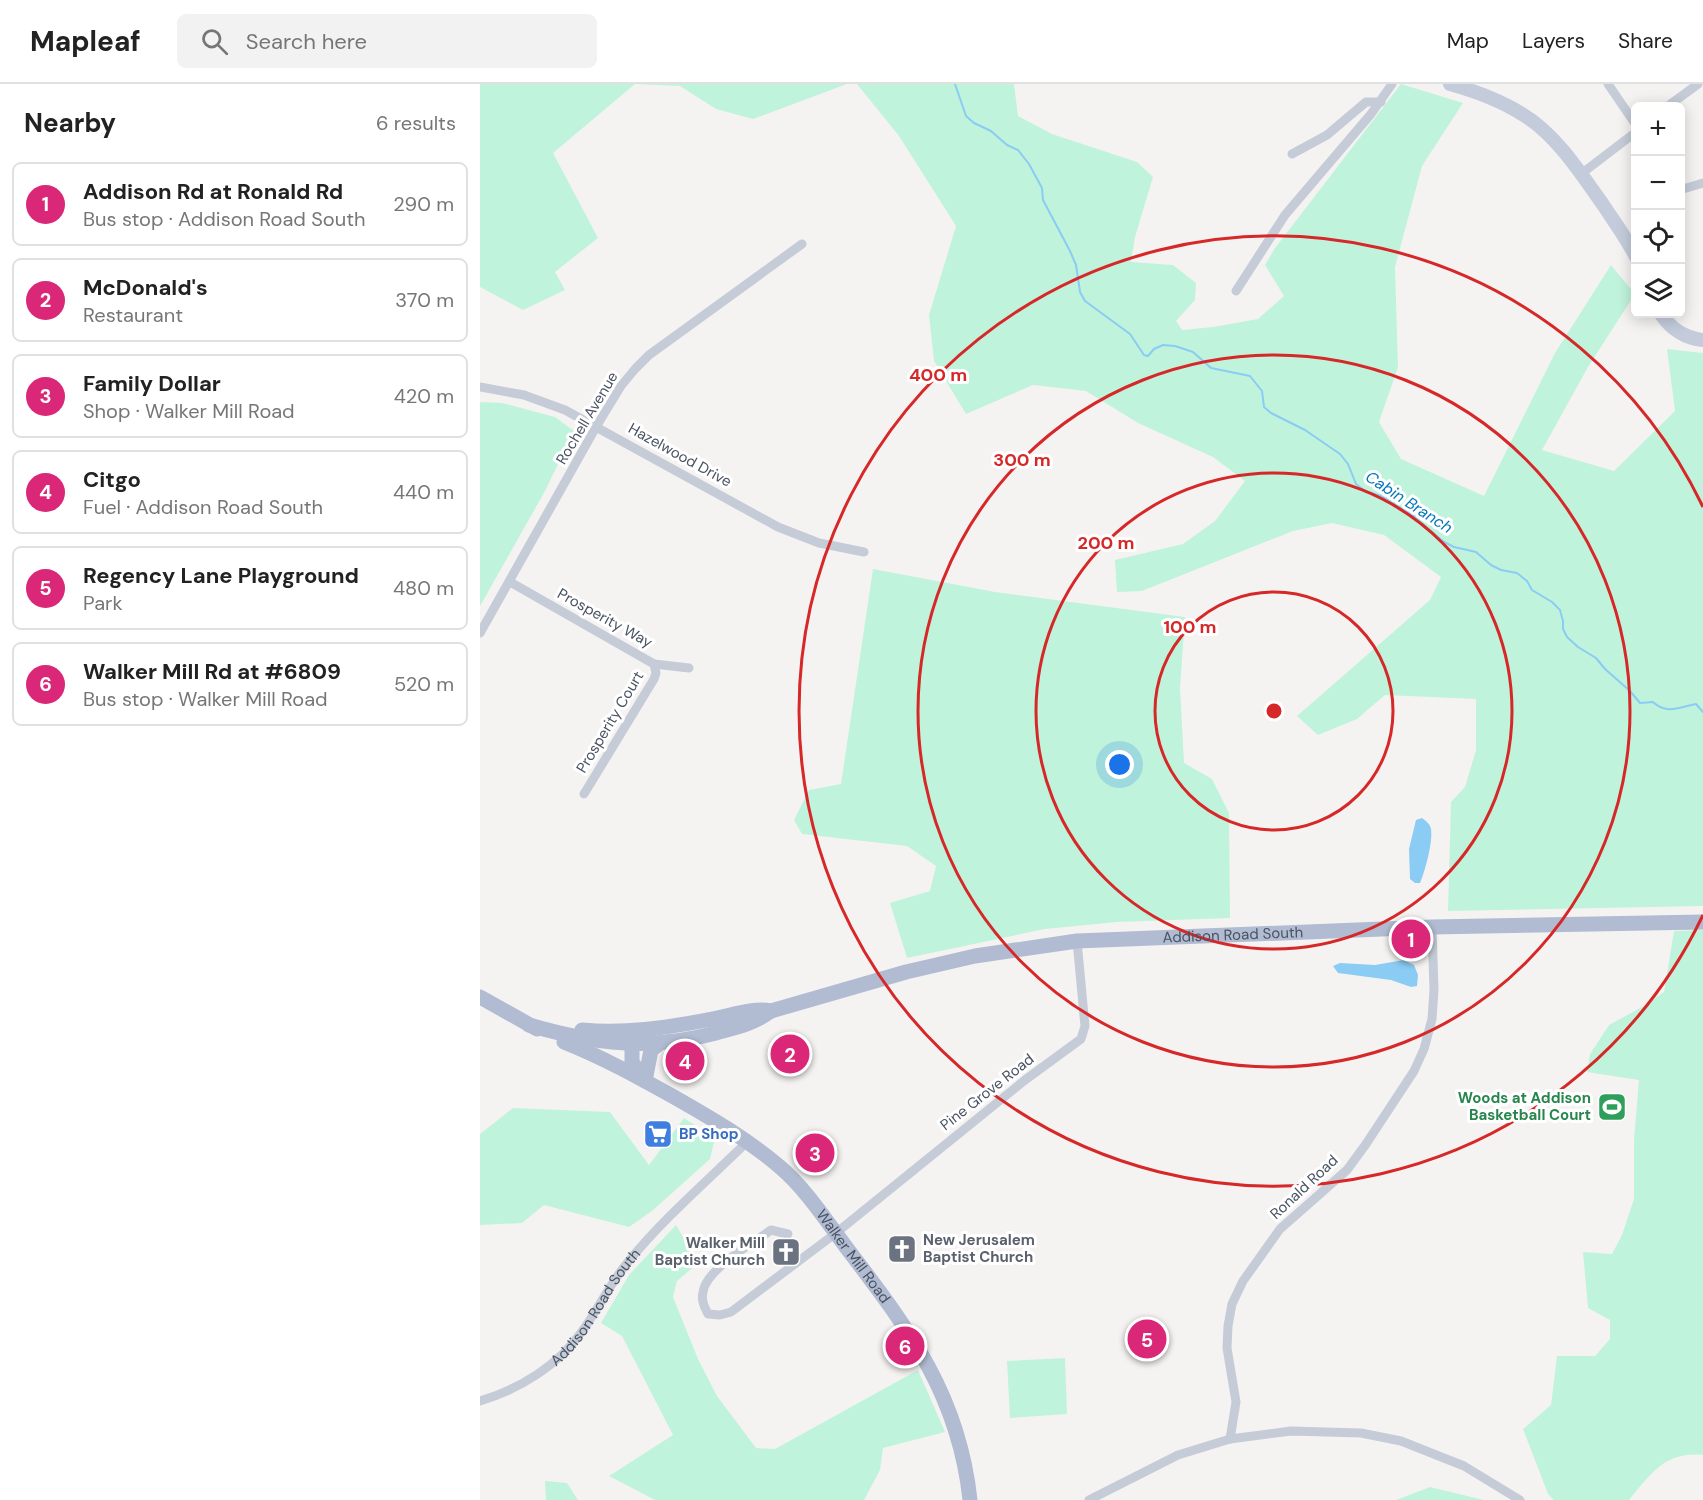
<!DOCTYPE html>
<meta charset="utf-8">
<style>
:root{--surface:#fff;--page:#f2f2f2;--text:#222;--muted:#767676;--line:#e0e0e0;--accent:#db2777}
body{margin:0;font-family:"DM Sans",sans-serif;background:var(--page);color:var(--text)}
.controls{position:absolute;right:18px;top:18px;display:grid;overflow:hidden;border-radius:9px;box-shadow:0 3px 15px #0003}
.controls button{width:54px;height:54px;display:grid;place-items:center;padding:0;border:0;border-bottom:2px solid var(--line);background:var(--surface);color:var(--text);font:30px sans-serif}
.you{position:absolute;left:640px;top:681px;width:21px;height:21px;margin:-15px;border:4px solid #fff;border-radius:50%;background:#1a73e8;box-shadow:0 0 0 9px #1a73e833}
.badge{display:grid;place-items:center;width:39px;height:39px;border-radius:50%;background:var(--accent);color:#fff;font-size:20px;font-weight:700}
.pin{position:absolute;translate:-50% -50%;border:3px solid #fff;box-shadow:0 2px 6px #0006}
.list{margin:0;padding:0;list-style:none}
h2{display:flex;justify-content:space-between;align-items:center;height:78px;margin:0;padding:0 24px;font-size:26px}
h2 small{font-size:20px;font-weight:400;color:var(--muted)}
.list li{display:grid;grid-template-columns:39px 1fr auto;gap:18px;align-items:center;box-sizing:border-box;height:84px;margin:0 12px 12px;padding:0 12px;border:2px solid var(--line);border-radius:9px}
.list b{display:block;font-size:22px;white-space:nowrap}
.list p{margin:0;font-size:20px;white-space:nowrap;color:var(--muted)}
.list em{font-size:20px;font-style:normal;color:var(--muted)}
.icon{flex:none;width:33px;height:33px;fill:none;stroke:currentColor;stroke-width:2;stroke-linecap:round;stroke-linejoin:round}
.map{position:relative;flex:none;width:1223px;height:1416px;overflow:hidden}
header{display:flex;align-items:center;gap:36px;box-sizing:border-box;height:84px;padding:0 30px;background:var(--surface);border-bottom:2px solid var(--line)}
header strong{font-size:28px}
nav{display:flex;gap:33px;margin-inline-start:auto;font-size:21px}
.search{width:420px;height:54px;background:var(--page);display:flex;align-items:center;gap:15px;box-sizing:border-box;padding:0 21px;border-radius:9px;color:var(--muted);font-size:22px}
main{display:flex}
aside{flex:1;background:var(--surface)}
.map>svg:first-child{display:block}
.green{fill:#c0f3dc}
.water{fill:#8accf3}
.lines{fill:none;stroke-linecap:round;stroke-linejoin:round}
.stream{stroke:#8accf3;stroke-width:2}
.street{stroke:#c5ccd7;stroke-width:9}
.secondary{stroke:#c4ccdc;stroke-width:14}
.primary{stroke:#b1bcd2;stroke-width:15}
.ring{fill:none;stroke:#d62828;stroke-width:3}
.labels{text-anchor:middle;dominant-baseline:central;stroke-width:6;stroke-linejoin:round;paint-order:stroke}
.street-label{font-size:15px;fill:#485261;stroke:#fff}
.leisure-label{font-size:15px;font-weight:bold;fill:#27864d;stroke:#fff;text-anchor:end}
.shop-label{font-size:15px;font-weight:bold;fill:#366cbe;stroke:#fff;text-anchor:start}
.worship-label{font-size:15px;font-weight:bold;fill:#5b616d;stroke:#fff;text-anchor:start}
.water-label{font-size:16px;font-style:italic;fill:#0276bb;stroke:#fff}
.centre{fill:#d62828;stroke:#fff;stroke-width:3}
.ring-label{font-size:18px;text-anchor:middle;font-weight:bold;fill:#d62828;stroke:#fff;stroke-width:6;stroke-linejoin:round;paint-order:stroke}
</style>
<header>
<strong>Mapleaf</strong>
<div class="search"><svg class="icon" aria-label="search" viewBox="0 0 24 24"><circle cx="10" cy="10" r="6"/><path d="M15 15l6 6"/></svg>Search here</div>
<nav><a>Map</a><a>Layers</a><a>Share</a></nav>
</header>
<main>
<aside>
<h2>Nearby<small>6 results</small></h2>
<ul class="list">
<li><span class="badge">1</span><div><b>Addison Rd at Ronald Rd</b><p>Bus stop · Addison Road South</p></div><em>290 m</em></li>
<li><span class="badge">2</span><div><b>McDonald's</b><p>Restaurant</p></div><em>370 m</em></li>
<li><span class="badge">3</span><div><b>Family Dollar</b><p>Shop · Walker Mill Road</p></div><em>420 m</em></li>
<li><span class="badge">4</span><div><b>Citgo</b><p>Fuel · Addison Road South</p></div><em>440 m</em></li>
<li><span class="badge">5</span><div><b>Regency Lane Playground</b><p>Park</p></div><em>480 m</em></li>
<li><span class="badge">6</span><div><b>Walker Mill Rd at #6809</b><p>Bus stop · Walker Mill Road</p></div><em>520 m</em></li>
</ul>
</aside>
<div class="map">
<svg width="1223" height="1416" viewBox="0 0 1223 1416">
<rect width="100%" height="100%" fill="#f5f3f2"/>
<g class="green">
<polygon points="0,0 367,0 273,35 236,25 200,2 155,0 73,69 118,154 75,188 85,206 43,226 0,203"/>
<polygon points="377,0 534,0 538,32 572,50 657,78 673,93 655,153 651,178 693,181 716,199 715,216 696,237 702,246 733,243 778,235 804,212 785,181 795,164 921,0 983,19 942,82 915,183 918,283 899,338 921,375 1004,412 1075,269 1131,181 1155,210 1108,283 1062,366 1134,387 1195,327 1187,265 1223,269 1223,822 968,827 971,718 985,703 996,666 996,615 905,611 877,635 838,651 817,632 950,516 961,493 904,451 852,439 813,447 662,507 637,508 635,476 703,460 735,437 765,397 733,373 658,339 606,307 553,301 486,330 454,277 449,231 476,142 419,52"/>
<polygon points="0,318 22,319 75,333 94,347 65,407 0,522"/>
<polygon points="393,485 515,508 705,533 700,604 704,679 732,695 749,729 750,834 637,838 565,845 427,874 410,819 450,807 456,782 427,762 322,750 314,736 329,706 361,700"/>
<path d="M1223,846V1371C1185,1367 1171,1390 1149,1416H1074L1068,1410L1043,1345L1071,1321L1077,1272H1115L1130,1255V1236L1108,1224L1103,1168L1132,1170L1142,1151L1154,1115V1056L1159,996L1107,988L1110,970L1129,941L1162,923L1184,908L1194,847Z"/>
<polygon points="33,1024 130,1028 169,1081 204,1034 235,1054 230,1075 172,1127 149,1143 64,1121 42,1139 0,1141 0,1050"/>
<polygon points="196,1141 218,1179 197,1197 193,1213 218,1275 237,1312 276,1364 295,1365 438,1286 465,1348 403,1364 400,1386 384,1416 175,1416 129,1392 193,1351 142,1252 121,1239 149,1191"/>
<polygon points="585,1274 587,1330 530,1334 527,1277"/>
<polygon points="65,1397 87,1399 98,1416 66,1416"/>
<polygon points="950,1403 1004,1416 916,1416"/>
</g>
<g class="water">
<path d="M942,734C946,737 950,740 951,745C953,758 945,787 940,799H935L930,795L929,765L936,736Z"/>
<polygon points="924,876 934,881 938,891 937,902 931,903 911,896 858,889 853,882 860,879 895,881"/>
</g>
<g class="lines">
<path class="stream" d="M475,0L486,32L494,39L511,47L527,61L538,66L549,80L562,104L563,116L590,167L596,181L600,208L605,217L650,250L664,271L668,272L674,265L683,261L695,262L713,268L731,284L770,292L782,307L784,323L791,329L825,346L860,370L868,380L876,400L885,407L901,412L931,430L964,458L974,463L996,468L1011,481L1021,486L1037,489L1047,497L1052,506L1072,518L1080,526L1083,537V545L1087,553L1098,563L1116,574L1125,585L1150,607L1160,619L1173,618C1187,631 1199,623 1216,620L1223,628"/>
<g class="street">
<polyline points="1128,0 1156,41"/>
<polyline points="1188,22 1218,0"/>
<polyline points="812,70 847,51 886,18 901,18"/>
<polyline points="1101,90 1156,48"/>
<polyline points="1203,105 1223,99"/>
<polyline points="756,207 805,131 891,30 912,0"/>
<polyline points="0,303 44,311 85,326 298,443 339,459 384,468"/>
<polyline points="30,498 174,580 209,584"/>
<polyline points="0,549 116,343 141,302 155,285 169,271 322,160"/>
<polyline points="104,710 174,595 176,589 174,580"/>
<path d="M308,1150L291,1146C273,1159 226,1185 223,1208C221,1216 224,1222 228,1230L240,1231L251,1228L356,1149L545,996L601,955L605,942L597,857"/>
<path id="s1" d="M0,1317C40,1305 79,1281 103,1246C119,1224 130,1199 148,1178C184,1134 227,1097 267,1058"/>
<polyline points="750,1355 756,1318 747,1264 748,1242 752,1220 763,1197 800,1145 867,1086 886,1060 934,987 944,965 952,935 954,906 952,843"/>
<polyline points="609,1416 698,1371 750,1355 811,1347 881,1349 921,1357 984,1382 1040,1416"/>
</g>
<g class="secondary">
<path d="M970,0C995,7 1020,16 1042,30C1077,51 1101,90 1124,122C1135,139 1147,155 1156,173"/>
<path d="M1181,230C1191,245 1204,254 1223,256"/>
</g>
<g class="primary">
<polyline points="0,913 57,945"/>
<path id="s2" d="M49,941C115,960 169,967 236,949C258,943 273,940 291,927L426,888L495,872L597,857L952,843L1223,838"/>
<path d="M102,946C145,950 185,944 227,936C248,933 271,923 291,927"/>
<polyline points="152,951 152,978 164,995"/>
<path id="s3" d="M84,958C122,973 158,993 194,1013C231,1034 267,1055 300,1083C327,1106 347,1138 369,1167C430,1247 479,1312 490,1416"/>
<polyline points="165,997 171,966 180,959"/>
</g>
</g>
<g class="ring">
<circle cx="794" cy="627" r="119"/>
<circle cx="794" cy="627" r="238"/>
<circle cx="794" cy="627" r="356"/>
<path d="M1223 831A475 475 0 1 1 1223 423"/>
</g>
<defs>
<g id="stadium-square" transform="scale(1.5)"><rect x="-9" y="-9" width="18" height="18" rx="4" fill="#2e9e5b" stroke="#fff"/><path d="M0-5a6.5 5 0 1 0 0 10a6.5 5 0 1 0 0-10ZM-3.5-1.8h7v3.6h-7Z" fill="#fff"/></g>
<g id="supermarket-square" transform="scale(1.5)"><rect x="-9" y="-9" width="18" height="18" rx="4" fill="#3f7fe0" stroke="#fff"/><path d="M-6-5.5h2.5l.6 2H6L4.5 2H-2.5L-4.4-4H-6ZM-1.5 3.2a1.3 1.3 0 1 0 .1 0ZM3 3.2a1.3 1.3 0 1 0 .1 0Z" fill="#fff"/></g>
<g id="church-square" transform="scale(1.5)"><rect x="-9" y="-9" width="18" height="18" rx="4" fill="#6b7280" stroke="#fff"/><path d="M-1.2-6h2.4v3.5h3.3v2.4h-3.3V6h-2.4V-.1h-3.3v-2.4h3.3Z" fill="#fff"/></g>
</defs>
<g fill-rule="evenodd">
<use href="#stadium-square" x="1132" y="1023"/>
<use href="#supermarket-square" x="178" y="1050"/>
<use href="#church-square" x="422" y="1165"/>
<use href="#church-square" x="306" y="1168"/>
</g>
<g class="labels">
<g class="street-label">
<text transform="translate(107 334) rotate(-59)">Rochell Avenue</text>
<text transform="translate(200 371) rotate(29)">Hazelwood Drive</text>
<text transform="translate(125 534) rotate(29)">Prosperity Way</text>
<text transform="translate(130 638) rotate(-59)">Prosperity Court</text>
<text stroke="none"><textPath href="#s2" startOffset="720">Addison Road South</textPath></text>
<text transform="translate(507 1008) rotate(-38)">Pine Grove Road</text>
<text transform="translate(824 1103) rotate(-43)">Ronald Road</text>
<text stroke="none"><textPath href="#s3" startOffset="366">Walker Mill Road</textPath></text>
<text stroke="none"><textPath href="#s1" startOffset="153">Addison Road South</textPath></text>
</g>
<g class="leisure-label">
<text x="1111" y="1014">Woods at Addison<tspan x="1111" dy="17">Basketball Court</tspan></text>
</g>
<g class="shop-label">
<text x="199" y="1050">BP Shop</text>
</g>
<g class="worship-label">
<text x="443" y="1156">New Jerusalem<tspan x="443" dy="17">Baptist Church</tspan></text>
<text x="285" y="1159" text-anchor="end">Walker Mill<tspan x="285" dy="17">Baptist Church</tspan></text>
</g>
<g class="water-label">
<text transform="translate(929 418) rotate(33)">Cabin Branch</text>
</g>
</g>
<circle cx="794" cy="627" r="9" class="centre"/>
<g class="ring-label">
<text x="458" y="297">400 m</text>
<text x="542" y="382">300 m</text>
<text x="626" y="465">200 m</text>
<text x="710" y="549">100 m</text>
</g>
</svg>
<div class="controls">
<button>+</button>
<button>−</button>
<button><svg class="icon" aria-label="locate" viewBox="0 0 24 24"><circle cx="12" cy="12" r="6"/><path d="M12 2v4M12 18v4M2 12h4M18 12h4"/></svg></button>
<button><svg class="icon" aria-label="layers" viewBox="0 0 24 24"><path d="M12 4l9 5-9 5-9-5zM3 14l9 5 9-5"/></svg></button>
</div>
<div class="you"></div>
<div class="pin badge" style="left:931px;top:855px">1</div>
<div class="pin badge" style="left:310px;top:970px">2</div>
<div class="pin badge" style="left:335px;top:1069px">3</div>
<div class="pin badge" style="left:205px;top:977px">4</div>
<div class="pin badge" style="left:667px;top:1255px">5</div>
<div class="pin badge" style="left:425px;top:1262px">6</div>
</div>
</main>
